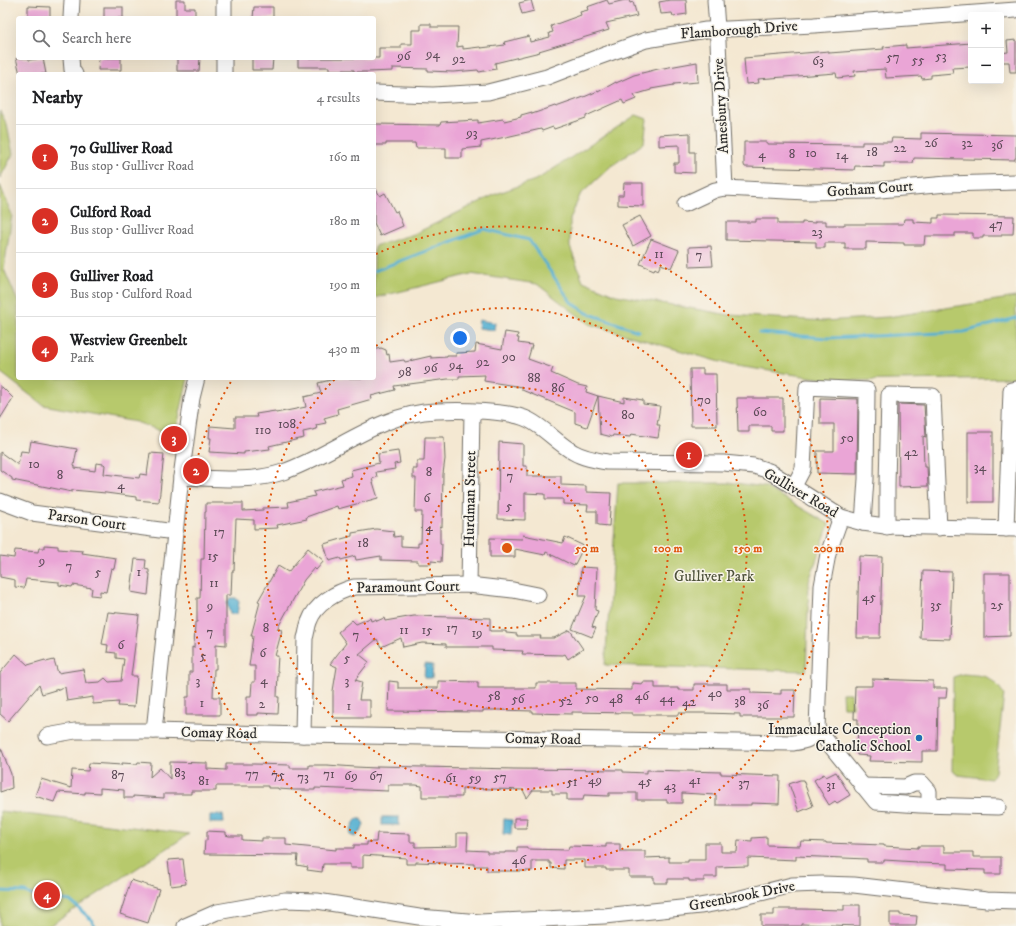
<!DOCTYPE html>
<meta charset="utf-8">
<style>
:root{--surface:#fff;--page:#f2f2f2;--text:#202124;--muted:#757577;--line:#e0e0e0;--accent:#d93025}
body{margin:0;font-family:"IM FELL DW Pica",serif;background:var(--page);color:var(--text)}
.controls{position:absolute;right:12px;top:12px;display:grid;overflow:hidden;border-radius:4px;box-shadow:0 4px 16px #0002}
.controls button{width:36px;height:36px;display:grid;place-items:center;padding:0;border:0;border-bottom:1px solid var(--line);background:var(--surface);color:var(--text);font:20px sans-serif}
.you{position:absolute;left:460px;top:338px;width:14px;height:14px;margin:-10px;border:3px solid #fff;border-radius:50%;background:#1a73e8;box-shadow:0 0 0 6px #1a73e833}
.badge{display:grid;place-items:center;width:26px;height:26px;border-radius:50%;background:var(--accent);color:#fff;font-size:13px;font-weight:700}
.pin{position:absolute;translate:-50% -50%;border:2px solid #fff;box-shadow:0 1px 4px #0006}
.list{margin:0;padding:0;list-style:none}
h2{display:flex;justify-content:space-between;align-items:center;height:52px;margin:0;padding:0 16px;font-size:17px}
h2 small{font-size:13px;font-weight:400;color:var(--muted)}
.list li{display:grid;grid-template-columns:26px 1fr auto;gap:12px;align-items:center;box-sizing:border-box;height:64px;padding:0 16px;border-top:1px solid var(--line)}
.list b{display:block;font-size:15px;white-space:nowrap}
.list p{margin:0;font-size:13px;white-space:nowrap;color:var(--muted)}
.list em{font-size:13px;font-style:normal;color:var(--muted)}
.icon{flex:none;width:22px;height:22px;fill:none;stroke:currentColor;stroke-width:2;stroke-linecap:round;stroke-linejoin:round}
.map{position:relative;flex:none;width:1016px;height:926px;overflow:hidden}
.search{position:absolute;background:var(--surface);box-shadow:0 4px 16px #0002;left:16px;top:16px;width:360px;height:44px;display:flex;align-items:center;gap:10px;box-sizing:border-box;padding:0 14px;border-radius:4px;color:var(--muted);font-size:15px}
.panel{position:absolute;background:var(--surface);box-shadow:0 4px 16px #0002;left:16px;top:72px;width:360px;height:308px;border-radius:4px}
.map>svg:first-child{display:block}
.green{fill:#b7c96c;stroke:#717a4c}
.water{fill:#54b0d2;stroke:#406e7e}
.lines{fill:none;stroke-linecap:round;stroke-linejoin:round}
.stream{stroke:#54b0d2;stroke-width:3}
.building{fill:#eaa5d6}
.minor-casing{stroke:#716d65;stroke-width:17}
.minor{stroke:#fff;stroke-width:15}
.ring{fill:none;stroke:#df570e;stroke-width:2;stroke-dasharray:2 4}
.poi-dot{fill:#1f6fb2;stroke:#f7f3e8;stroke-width:1.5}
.labels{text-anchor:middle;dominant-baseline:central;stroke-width:3;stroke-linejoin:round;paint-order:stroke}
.number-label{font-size:13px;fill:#5b4a56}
.street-label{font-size:15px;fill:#2b2b2b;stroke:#f7f3e8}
.park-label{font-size:15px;fill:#4e523b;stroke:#f7f3e8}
.poi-label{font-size:15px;fill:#2b2b2b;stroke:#f7f3e8;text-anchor:end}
.centre{fill:#df570e;stroke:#f7f3e8;stroke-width:2}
.ring-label{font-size:12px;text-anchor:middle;font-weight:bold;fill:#df570e;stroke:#f7f3e8;stroke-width:3;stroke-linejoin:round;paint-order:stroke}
</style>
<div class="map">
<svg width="1016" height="926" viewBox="0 0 1016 926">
<rect width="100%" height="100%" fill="#f7f3e8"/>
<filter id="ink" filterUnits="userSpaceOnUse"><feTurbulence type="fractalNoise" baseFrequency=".025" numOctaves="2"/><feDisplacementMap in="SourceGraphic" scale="8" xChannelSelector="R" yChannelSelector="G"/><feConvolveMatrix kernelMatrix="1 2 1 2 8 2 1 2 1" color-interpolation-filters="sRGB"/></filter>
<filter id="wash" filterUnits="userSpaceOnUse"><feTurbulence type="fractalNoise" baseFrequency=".012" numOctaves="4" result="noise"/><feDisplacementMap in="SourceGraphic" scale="16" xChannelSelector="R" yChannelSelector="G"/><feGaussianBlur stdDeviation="0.9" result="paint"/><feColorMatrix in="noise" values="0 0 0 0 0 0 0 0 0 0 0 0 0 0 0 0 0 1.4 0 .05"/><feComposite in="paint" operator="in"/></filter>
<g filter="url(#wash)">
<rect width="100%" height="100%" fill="#f4e8d2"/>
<g class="green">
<polygon points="0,111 7,125 13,154 0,178"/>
<polygon points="636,115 647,119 644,143 610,167 580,195 570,219 570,247 583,281 616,295 729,315 824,321 888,317 1016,297 1016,378 837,381 730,365 589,324 537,284 471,274 374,298 374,246 414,234 496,194 538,179"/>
<polygon points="0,185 12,215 4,269 18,302 18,378 188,378 175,436 136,422 43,405 0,372"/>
<polygon points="618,483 735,483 765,487 829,524 809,581 806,671 605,665"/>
<path d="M963,674C985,676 990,674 1004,694L995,772L991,779L958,775L952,771L953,677Z"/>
<polygon points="842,693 851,693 852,707 843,707"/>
<polygon points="0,811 189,834 49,926 0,926"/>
</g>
<g class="water">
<polygon points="479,320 495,323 494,330 478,328"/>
<polygon points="230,598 236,598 239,602 237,614 230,614 227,603"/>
<polygon points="425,664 433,665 432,678 424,678"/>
<polygon points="210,815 223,815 224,823 210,823"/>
<rect x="382" y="817" width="17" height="8"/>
<path d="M357,819H361L364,824L362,830L355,837L350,835C350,831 354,821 357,819Z"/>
<polygon points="504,819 512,820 511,835 503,834"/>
</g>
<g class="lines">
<g class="stream">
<polyline points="374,271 484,229 529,240 571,302 587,313 638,331"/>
<polyline points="759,333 828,338 964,332 1016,318"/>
<polyline points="0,891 25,892 33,896 70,901 91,919 95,926"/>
</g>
</g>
<g id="blocks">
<g class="building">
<polygon points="176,0 185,0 185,8 195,8 195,18 176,18"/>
<polygon points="531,0 534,11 522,14 519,3"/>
<polygon points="607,0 609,4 625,0 629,0 630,3 633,2 637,16 606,23 609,30 539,51 540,52 495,63 496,69 479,72 478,70 453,72 428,71 428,69 393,68 393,71 368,72 354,72 354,70 329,70 329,67 298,67 298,58 379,58 379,48 401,48 401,44 412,44 412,30 421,30 421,24 431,24 431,27 458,27 457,47 463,46 463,49 480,47 481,48 505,45 504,42 529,36 530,42 550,37 549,33 553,32 551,26 581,15 580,12 588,10 587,7"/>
<polygon points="670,0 686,0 687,14 673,16 672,13 661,14 659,2"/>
<polygon points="28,6 50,7 50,18 28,18"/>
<rect x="104" y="7" width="19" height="11"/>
<polygon points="254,7 273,7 273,18 253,18"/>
<polygon points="1016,40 1016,72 1010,72 1009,62 1001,62 1001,53 1008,52 1007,41"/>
<polygon points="971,43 971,64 969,64 970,67 952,68 953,73 931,75 931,78 922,79 921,76 886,78 885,69 854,71 855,76 837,78 836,73 758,79 759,83 746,84 744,58 829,51 829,53 884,49 883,47 906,45 906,48"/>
<polygon points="16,58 29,58 29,60 43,58 46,74 20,74"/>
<polygon points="99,58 121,58 121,70 98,70"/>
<polygon points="177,58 200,58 199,71 177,71"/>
<polygon points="252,58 273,58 272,70 252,70"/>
<polygon points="697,62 698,82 674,84 674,85 651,89 651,90 634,95 636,99 624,104 622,100 586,116 586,118 554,129 553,127 542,131 541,129 506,137 481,142 481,147 462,149 462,158 446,158 446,148 416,148 415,143 386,143 386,145 374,145 374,124 440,125 441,122 478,120 478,123 503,119 504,121 521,117 521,115 532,112 532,114 555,106 556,107 584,97 598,91 598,92 616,82 616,83 634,75 658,69"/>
<polygon points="690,133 690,152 695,152 695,173 674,172 674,163 679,163 679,145 659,146 659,135"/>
<polygon points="921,133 1016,135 1016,158 1015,158 1015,160 914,158 913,163 884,163 884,167 855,166 854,170 745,167 744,165 744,142 767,142 767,144 862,145 862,142 891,142 892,138 921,139"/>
<polygon points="624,183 643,183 643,206 618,205 618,195 623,195"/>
<polygon points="374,186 380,196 385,193 395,212 397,211 403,226 380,236 374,223"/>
<polygon points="939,215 1014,216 1013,234 1002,234 1002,236 983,236 983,238 973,238 973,233 955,233 955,236 925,236 924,245 904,245 904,243 866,242 866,249 845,249 845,243 825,243 825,248 816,248 816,242 726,240 726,222 756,222 756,219 778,219 778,224 802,224 802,222 815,223 815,221 826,221 826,225 844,225 844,224 903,224 904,219 913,219 913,222 933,223 933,218 939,218"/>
<polygon points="640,216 651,236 633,246 622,225"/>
<polygon points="651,239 679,250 671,268 661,264 658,270 655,268 654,270 640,264"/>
<polygon points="711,246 713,266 690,267 689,247"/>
<polygon points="505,332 518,334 517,338 519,338 518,343 532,345 528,359 553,368 551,373 578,385 587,387 586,392 598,396 587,427 575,423 575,412 522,390 522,387 484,381 485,375 459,376 459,379 448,379 394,386 395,390 371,396 372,399 337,409 338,414 324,418 326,423 316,425 317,429 303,432 304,438 269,446 270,449 244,452 244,454 209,452 211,438 209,438 210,426 235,428 235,417 257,417 256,414 275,411 276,413 306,407 304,397 321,393 318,383 339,378 374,378 374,352 377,349 381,348 386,350 387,355 389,354 390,362 404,360 405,362 431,356 431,358 447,357 447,356 456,356 456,353 475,352 476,344 502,349"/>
<polygon points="690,369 703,369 703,374 716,374 717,426 691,426"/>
<polygon points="0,385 13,398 0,419"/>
<polygon points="598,396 624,402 624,397 643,400 643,404 660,406 657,425 660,425 658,438 631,434 630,437 613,435 612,437 600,434"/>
<polygon points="737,398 783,398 783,431 771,431 771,426 749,426 749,432 738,432"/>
<polygon points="820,398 858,399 857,474 817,473 817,451 834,451 834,424 820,424"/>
<polygon points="898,404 924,405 926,437 923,436 924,467 927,467 928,486 899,487"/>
<rect x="968" y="432" width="25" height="70"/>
<polygon points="425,437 444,437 445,459 443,474 442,527 440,526 440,543 442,544 441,562 431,561 431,564 418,564 418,561 381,560 381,556 356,560 355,556 341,560 340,558 329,561 324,544 352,536 352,533 376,529 393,531 394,537 401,536 401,546 418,547 418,543 421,543 422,512 415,512 416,478 413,478 413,469 417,469 417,461 424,461"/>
<polygon points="31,441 77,449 74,465 75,466 75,468 95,471 96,463 104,464 105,465 104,474 139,478 140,474 147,475 150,453 164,454 159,502 136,500 136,497 106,493 72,490 72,492 12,480 12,478 0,470 0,452 18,465 21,451 29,452"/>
<polygon points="499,442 523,444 523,466 527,466 527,476 561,476 561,485 586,486 586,492 611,493 609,526 599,525 597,524 597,511 587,511 588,505 563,504 563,499 545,499 545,494 525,493 525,520 498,519"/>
<polygon points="398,451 400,463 394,464 395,469 376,472 377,477 372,479 378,498 338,509 337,506 306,517 307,519 277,525 278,528 254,529 254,520 236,519 234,571 232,571 231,595 226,595 226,645 216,644 216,669 214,669 213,697 220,697 220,715 186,715 186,697 189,697 189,672 192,672 192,647 194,648 195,622 197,622 197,598 200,598 201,559 204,559 205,512 206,512 206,503 243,503 243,511 263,510 263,508 289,507 288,502 315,496 313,492 343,485 341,479 352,476 351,470 379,463 378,454"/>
<polygon points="523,535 563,543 565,537 584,546 574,566 546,552 545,555 515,549 515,557 490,557 490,538 522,539"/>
<polygon points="44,545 58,546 58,549 83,551 82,553 116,558 114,569 111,568 106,592 100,591 100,596 91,595 92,588 73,585 72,587 59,585 59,582 26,579 24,588 15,587 15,580 0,577 0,556 14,558 15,550 38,552 39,548 44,548"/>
<polygon points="308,548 324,561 316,570 314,568 304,580 277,629 282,630 275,656 278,656 277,671 278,671 277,697 279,697 278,714 258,713 258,715 247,715 247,696 251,696 252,682 255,682 255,666 249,666 253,636 251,636 260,602 258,601 278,566 288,572"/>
<polygon points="859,556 882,557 880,638 857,638"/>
<polygon points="135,559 146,560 145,569 149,570 149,574 150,574 148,595 131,592"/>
<polygon points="581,567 597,568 595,610 598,611 592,627 596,628 592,637 572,629 586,596 579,596"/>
<polygon points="923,571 952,572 950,639 920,638"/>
<polygon points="984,573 1010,573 1010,636 984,637"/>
<polygon points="108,612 139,615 131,676 137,676 134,707 118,706 119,702 93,704 93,697 67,701 65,687 42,694 39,685 8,721 0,714 0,673 16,654 28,665 45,660 46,662 54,660 58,673 83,669 86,683 100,682 105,678 109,682 121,681 124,659 116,658 116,653 107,652 108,645 102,644"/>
<polygon points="414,616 490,618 490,631 506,631 506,633 517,634 517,636 541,636 540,638 554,638 570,630 583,649 568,659 565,654 563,655 522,654 523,651 492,650 492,647 446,647 446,644 422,643 403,647 401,638 381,647 377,639 359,654 369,662 355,680 362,682 359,700 370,700 370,718 333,718 333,691 337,667 330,664 346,643 338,632 352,620 356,624 370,618 371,621 376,619 377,621 384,618 385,621"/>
<polygon points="872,679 933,681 933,688 947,688 946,698 938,698 937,751 922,751 922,762 869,761 870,756 857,755 858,719 854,719 855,686 872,686"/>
<polygon points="389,681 398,682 398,688 438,688 438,681 478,682 478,688 536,688 536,683 576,683 576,689 632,690 632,683 643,684 643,682 655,682 655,688 678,688 678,690 694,690 694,684 727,684 727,689 751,689 751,693 781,694 781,690 795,690 794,717 740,717 740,714 703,713 678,713 678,715 632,715 632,713 572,712 572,714 533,713 533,711 498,710 483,710 483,712 388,711"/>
<polygon points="0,748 1,748 11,774 12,788 0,792"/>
<polygon points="138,762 151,763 150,777 160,768 170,779 170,762 207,763 207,769 226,770 226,764 254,764 290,765 290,768 309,768 309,765 327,765 355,767 377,768 377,766 515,769 623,770 623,772 647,773 647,770 686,771 721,772 721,774 780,776 779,804 751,803 751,805 716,805 716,795 682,793 682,803 667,803 667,800 637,800 637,793 609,793 609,796 584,795 583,800 567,800 567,794 552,794 552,790 533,790 527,798 523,790 462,788 462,797 422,797 422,786 416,785 388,785 388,791 315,788 315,790 294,790 278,789 278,788 268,788 268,786 216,786 216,791 191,791 191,794 164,794 164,798 133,796 133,798 124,798 124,790 100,788 100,793 85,792 85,794 58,792 54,802 35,796 41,779 71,788 72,770 88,771 89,763 122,765 122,763 137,764"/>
<polygon points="836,772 850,795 837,803 835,801 829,805 814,780 824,774 826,777"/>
<polygon points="800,780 803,780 813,806 799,812 789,784"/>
<polygon points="514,818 527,818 526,828 514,828"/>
<polygon points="207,831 226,832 226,835 229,836 242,836 242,840 262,841 262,838 286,838 286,845 336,850 336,848 354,848 354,845 367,845 367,842 376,842 377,833 410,834 410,842 415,842 415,847 457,846 457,833 468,833 467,850 487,851 487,853 505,853 505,852 517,852 517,847 527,847 527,849 568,850 569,846 606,847 606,844 620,844 620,851 645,851 645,858 669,857 669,862 688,862 688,860 705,860 705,843 721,843 721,852 737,852 738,840 752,841 752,838 767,837 767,845 800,846 801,841 826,842 826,843 884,845 884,846 918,848 918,846 944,846 944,852 973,852 973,857 1001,857 1001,874 985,874 985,870 947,869 947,864 917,863 917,862 884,860 884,862 867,862 867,859 796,856 796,860 748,858 748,866 717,867 717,877 704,877 704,881 689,881 689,879 668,879 668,883 654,883 654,877 629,877 629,870 606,870 606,868 585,868 585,860 564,860 564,869 551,868 551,863 549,863 549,861 532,861 532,871 487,871 487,866 474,866 474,864 416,862 416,864 406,864 406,858 363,855 363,868 350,868 350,864 323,864 322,872 307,870 308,867 297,865 298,855 204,854 205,840 207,841"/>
<polygon points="183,859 186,884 171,886 168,860"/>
<polygon points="131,880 159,889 148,923 120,914"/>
<polygon points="844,905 860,905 860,926 801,924 801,926 761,926 761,915 774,915 774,909 802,909 844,910"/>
<polygon points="890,913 900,913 900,915 917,916 916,926 890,926"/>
</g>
</g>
</g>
<g filter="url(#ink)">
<use href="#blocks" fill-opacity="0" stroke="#716d65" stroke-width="1"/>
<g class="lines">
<g class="minor-casing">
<g id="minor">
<polyline points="715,0 718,42 725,188"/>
<polyline points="71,18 72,0"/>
<polyline points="224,18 224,0"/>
<polyline points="71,58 72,70 75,74"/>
<polyline points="224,74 224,58"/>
<polyline points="374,93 433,95 488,92 547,77 596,58 646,40 706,30 814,25 1016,10"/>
<polyline points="685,204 715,190 725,188 806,192 869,191 947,184 1016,182"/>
<path d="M181,477C216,478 249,483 283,472C335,454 379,413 436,411C459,410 510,410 529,420C545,428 557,443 573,452C583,458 595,460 607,462L724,463L754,466L769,471L841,517L863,523L885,526L1016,529"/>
<polyline points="794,486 803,469 807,387 867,390 866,479 863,523"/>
<polyline points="0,501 32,513 175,532"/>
<polyline points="887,527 887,486 889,395 933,396 939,528"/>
<polyline points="1006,529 1011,390 1016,389"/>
<polyline points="469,585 472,412"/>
<polyline points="817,729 876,802 920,805 998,807"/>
<polyline points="154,731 181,477 192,398 197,378"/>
<path d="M303,735L305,638C307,633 307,627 309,622C315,604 336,592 354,587L469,585L513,590L538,595"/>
<path d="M47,736L75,731H154L303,735L793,743C805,741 812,740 817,729L822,586L828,554L841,517"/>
<polyline points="862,786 905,787 914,783 922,783 929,791 929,805"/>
<polyline points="185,926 217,912 285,900 317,901 419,917 480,922 604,916 700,906 729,901 792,885 822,884 854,885 940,895 987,900 1016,901"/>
</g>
</g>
<use href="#minor" class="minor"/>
</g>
</g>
<g class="ring">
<circle cx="507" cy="548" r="80"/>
<circle cx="507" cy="548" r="161"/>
<path d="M376 346A241 241 0 1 1 335 379"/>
<path d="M376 254A322 322 0 1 1 232 380"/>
</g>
<circle class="poi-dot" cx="919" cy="738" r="4"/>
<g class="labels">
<g class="number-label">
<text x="433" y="54">94</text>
<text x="404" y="56">96</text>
<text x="941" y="56">53</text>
<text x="893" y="57">57</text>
<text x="459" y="59">92</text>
<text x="918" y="60">55</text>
<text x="818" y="61">63</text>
<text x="472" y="133">93</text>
<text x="931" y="143">26</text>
<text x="967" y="143">32</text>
<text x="997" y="145">36</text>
<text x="900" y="148">22</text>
<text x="872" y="152">18</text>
<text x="811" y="153">10</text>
<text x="762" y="154">4</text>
<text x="792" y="154">8</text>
<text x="842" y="155">14</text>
<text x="996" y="224">47</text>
<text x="817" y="232">23</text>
<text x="659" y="254">11</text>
<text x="699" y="255">7</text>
<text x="509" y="357">90</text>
<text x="483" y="362">92</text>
<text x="456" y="365">94</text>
<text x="431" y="368">96</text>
<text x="405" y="372">98</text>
<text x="534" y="378">88</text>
<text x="558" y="388">86</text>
<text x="704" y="400">70</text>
<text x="760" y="412">60</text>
<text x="628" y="415">80</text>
<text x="287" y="424">108</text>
<text x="263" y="430">110</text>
<text x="847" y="438">50</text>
<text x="911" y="452">42</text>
<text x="34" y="464">10</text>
<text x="980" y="467">34</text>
<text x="429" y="472">8</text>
<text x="60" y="475">8</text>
<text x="510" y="476">7</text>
<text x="121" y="485">4</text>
<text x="427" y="498">6</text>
<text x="509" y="506">5</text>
<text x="429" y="527">4</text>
<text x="219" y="532">17</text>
<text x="363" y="543">18</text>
<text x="213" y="556">15</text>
<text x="42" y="561">9</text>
<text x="69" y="566">7</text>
<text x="98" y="572">5</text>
<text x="139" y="572">1</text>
<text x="214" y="583">11</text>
<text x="869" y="597">45</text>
<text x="936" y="605">35</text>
<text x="997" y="605">25</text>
<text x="210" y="606">9</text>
<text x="266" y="628">8</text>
<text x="452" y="628">17</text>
<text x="404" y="630">11</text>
<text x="427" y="630">15</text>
<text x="210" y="632">7</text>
<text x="477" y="633">19</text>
<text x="356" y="635">7</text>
<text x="121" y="645">6</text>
<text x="263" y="653">6</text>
<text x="203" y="656">5</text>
<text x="347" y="658">5</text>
<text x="264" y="680">4</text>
<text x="198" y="681">3</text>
<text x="347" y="681">3</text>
<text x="715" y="693">40</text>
<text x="494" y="696">58</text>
<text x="642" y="696">46</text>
<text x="592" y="698">50</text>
<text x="667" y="698">44</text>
<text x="518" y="699">56</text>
<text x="616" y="699">48</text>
<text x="566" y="701">52</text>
<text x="740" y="701">38</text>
<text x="689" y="702">42</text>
<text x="202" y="703">1</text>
<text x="262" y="704">2</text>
<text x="763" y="705">36</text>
<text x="349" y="706">1</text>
<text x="180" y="773">83</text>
<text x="252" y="774">77</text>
<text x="329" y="774">71</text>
<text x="118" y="775">87</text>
<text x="278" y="775">75</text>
<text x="351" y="776">69</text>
<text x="376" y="776">67</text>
<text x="303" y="777">73</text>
<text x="500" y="777">57</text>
<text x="451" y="778">61</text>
<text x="475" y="778">59</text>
<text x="595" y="780">49</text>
<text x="695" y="780">41</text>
<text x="204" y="781">81</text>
<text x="645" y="781">45</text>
<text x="572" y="782">51</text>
<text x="744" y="783">37</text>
<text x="831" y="785">31</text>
<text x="670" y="786">43</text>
<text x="519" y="860">46</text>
</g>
<g class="street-label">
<text transform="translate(739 30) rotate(-4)">Flamborough Drive</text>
<text transform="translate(721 106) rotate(-93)">Amesbury Drive</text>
<text transform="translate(870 189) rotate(-4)">Gotham Court</text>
<text transform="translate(801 493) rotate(30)">Gulliver Road</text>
<text transform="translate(470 499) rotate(-89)">Hurdman Street</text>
<text transform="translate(87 520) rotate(8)">Parson Court</text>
<text transform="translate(408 587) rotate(-1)">Paramount Court</text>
<text transform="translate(219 733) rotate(1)">Comay Road</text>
<text transform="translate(543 739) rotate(1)">Comay Road</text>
<text transform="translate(742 896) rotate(-11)">Greenbrook Drive</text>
</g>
<g class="park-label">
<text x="714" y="576">Gulliver Park</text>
</g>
<g class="poi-label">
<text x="911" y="729">Immaculate Conception<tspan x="911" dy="17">Catholic School</tspan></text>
</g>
</g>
<circle cx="507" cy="548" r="6" class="centre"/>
<g class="ring-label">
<text x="587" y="552">50 m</text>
<text x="668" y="552">100 m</text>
<text x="748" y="552">150 m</text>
<text x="829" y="552">200 m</text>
</g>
</svg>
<div class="controls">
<button>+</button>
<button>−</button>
</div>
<div class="you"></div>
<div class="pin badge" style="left:689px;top:455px">1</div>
<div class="pin badge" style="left:196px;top:471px">2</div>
<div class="pin badge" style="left:174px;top:439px">3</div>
<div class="pin badge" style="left:47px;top:895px">4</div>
<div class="search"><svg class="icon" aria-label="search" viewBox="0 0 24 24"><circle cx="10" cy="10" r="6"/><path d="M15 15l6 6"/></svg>Search here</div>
<section class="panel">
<h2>Nearby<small>4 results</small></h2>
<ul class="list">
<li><span class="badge">1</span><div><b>70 Gulliver Road</b><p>Bus stop · Gulliver Road</p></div><em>160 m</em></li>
<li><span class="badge">2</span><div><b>Culford Road</b><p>Bus stop · Gulliver Road</p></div><em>180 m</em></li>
<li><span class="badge">3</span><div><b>Gulliver Road</b><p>Bus stop · Culford Road</p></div><em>190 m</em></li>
<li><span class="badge">4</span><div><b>Westview Greenbelt</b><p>Park</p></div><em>430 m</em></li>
</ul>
</section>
</div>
